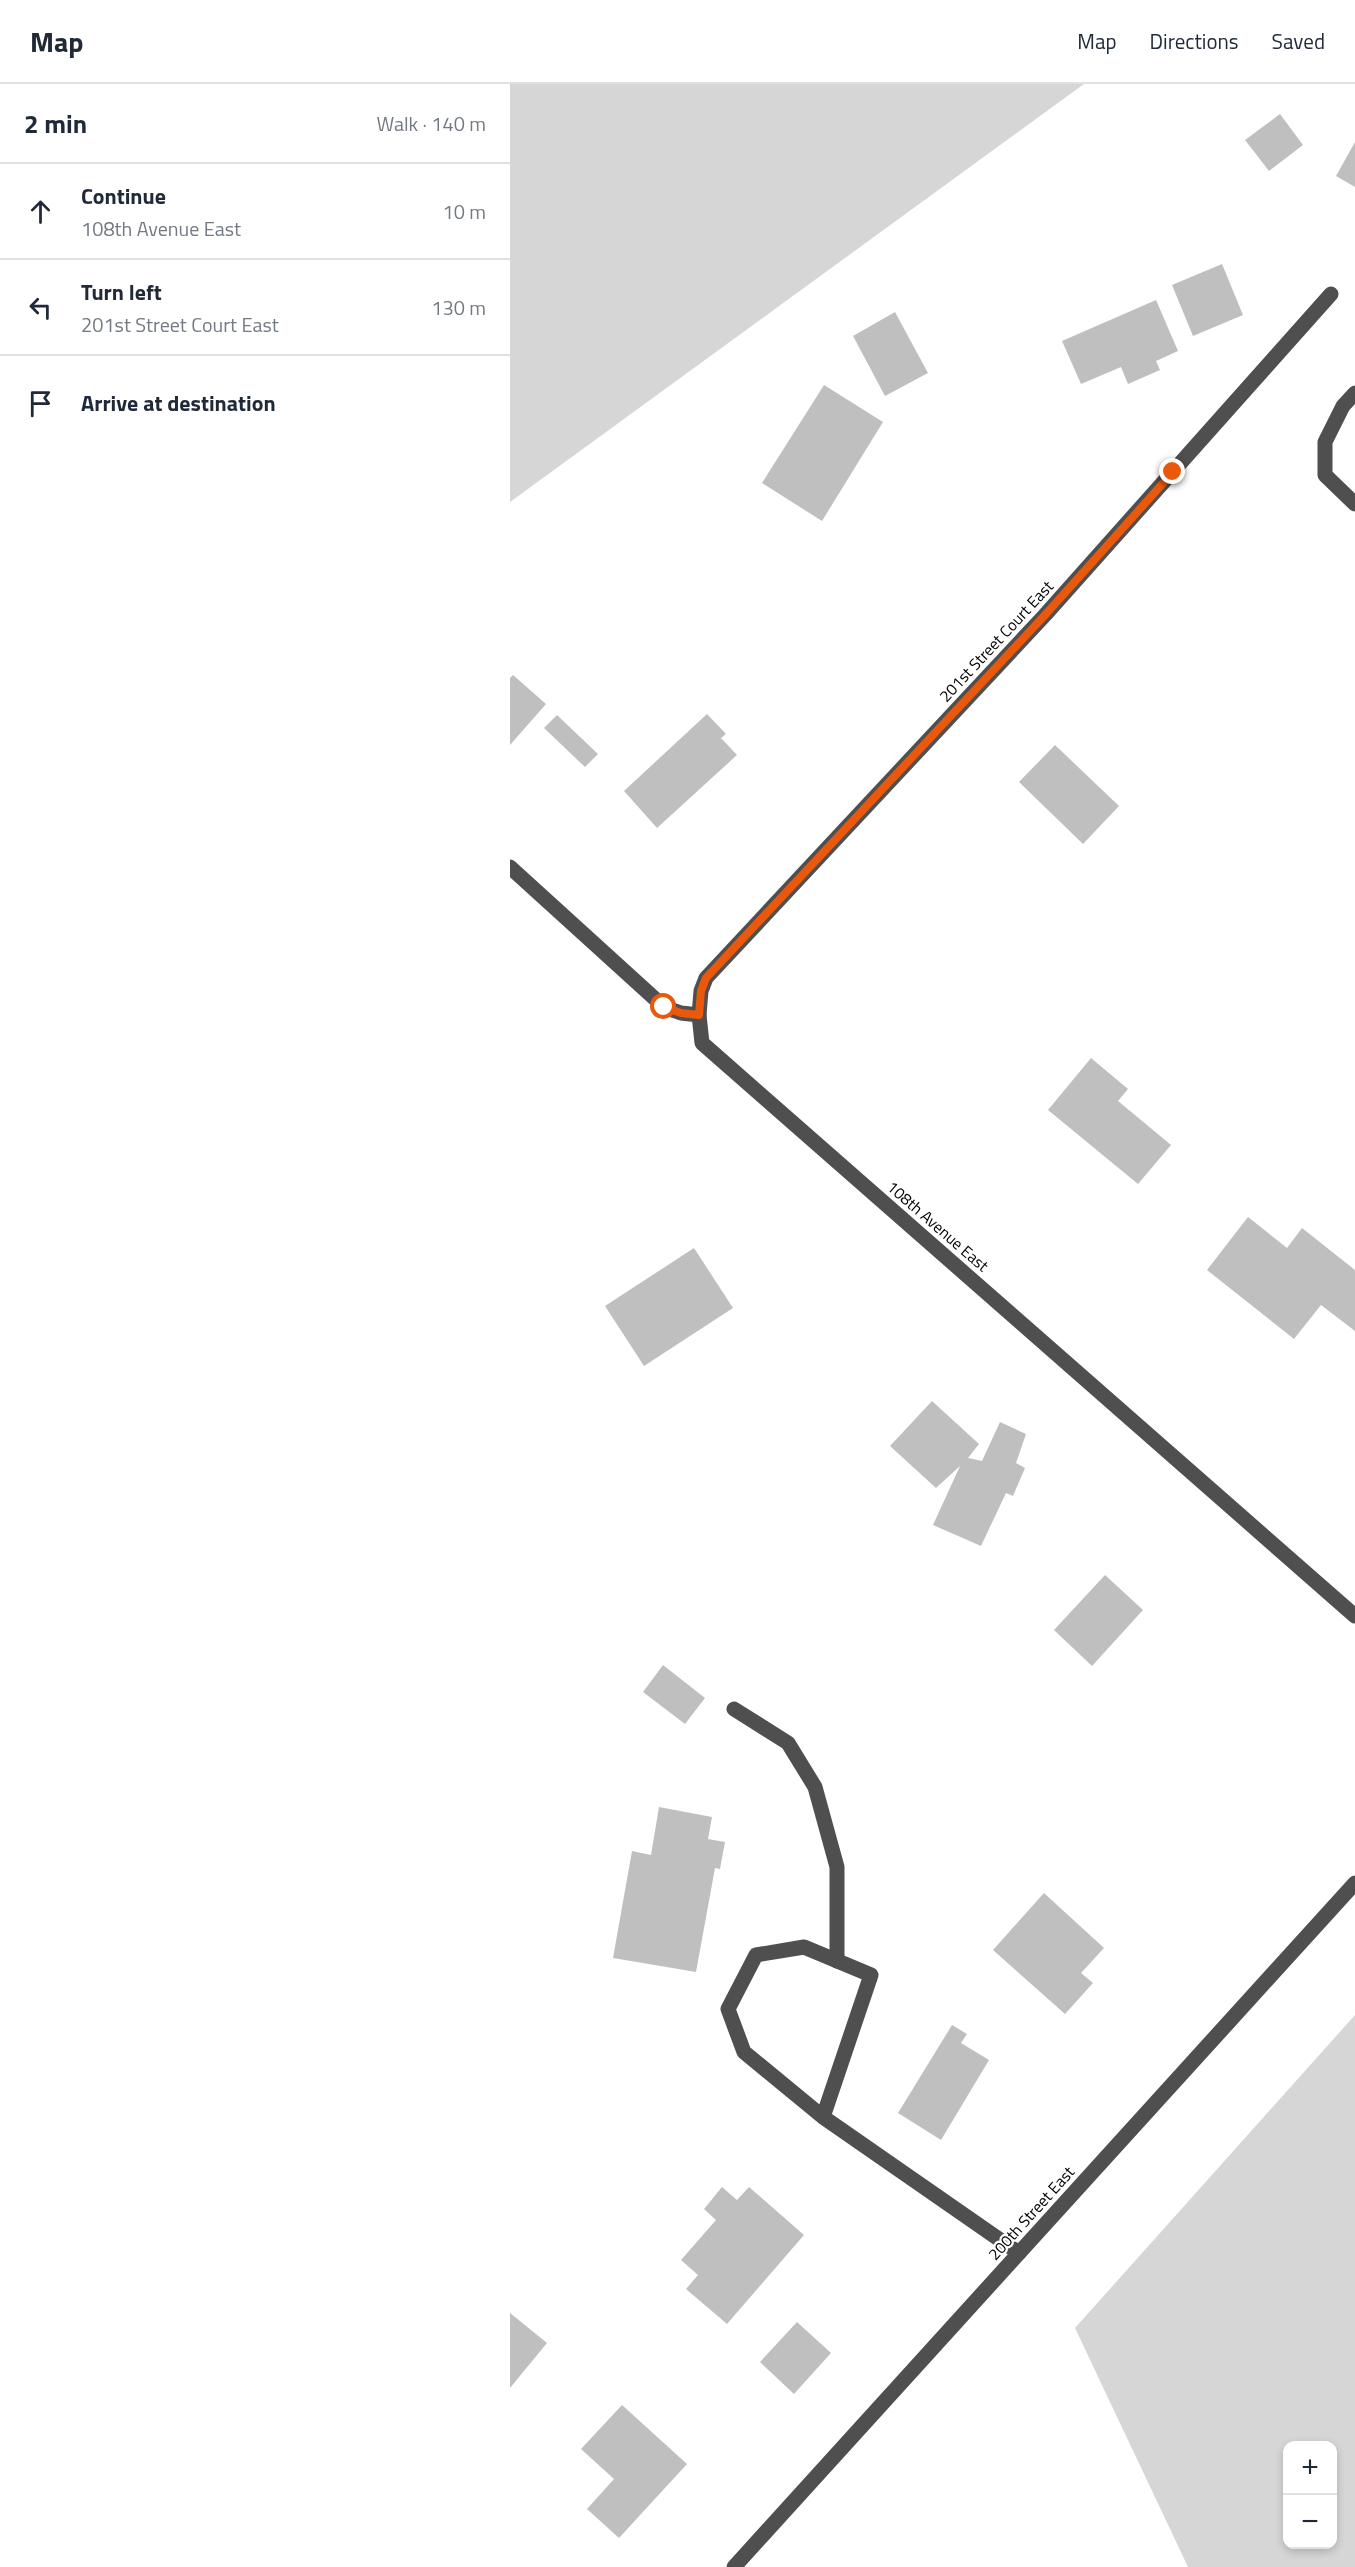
<!DOCTYPE html>
<meta charset="utf-8">
<style>
:root{--surface:#fff;--page:#f6f6f7;--text:#1f2937;--muted:#747a83;--line:#e0e1e3}
body{margin:0;font-family:"Titillium Web",sans-serif;background:var(--page);color:var(--text)}
.controls{position:absolute;right:18px;bottom:18px;display:grid;overflow:hidden;border-radius:12px;box-shadow:0 3px 9px #0003}
.controls button{width:54px;height:54px;display:grid;place-items:center;padding:0;border:0;border-bottom:2px solid var(--line);background:var(--surface);color:var(--text);font:30px sans-serif}
.stop{position:absolute;width:18px;height:18px;margin:-14px;border:4px solid #ea580c;border-radius:50%;background:#fff}
.stop.end{background:#ea580c;border-color:#fff;box-shadow:0 2px 6px #0008}
.list{margin:0;padding:0;list-style:none}
h2{display:flex;justify-content:space-between;align-items:center;height:78px;margin:0;padding:0 24px;font-size:26px}
h2 small{font-size:20px;font-weight:400;color:var(--muted)}
.list li{display:grid;grid-template-columns:39px 1fr auto;gap:18px;align-items:center;box-sizing:border-box;height:96px;padding:0 24px;border-top:2px solid var(--line)}
.list b{display:block;font-size:22px;white-space:nowrap}
.list p{margin:0;font-size:20px;white-space:nowrap;color:var(--muted)}
.list em{font-size:20px;font-style:normal;color:var(--muted)}
.icon{flex:none;width:33px;height:33px;fill:none;stroke:currentColor;stroke-width:2;stroke-linecap:round;stroke-linejoin:round}
.map{position:relative;flex:none;width:845px;height:2483px;overflow:hidden}
header{display:flex;align-items:center;gap:36px;box-sizing:border-box;height:84px;padding:0 30px;background:var(--surface);border-bottom:2px solid var(--line)}
header strong{font-size:28px}
nav{display:flex;gap:33px;margin-inline-start:auto;font-size:21px}
main{display:flex}
aside{flex:1;background:var(--surface)}
.map>svg:first-child{display:block}
.green{fill:#d6d6d6;fill-rule:evenodd}
.building{fill:#bfbfbf}
.lines{fill:none;stroke-linecap:round;stroke-linejoin:round}
.minor{stroke:#4f4f4f;stroke-width:15}
.route{stroke:#ea580c;stroke-width:8}
.labels{text-anchor:middle;dominant-baseline:central;stroke-width:4.5;stroke-linejoin:round;paint-order:stroke}
.street-label{font-size:16px;fill:#000;stroke:#fff}
</style>
<header>
<strong>Map</strong>
<nav><a>Map</a><a>Directions</a><a>Saved</a></nav>
</header>
<main>
<aside>
<h2>2 min<small>Walk · 140 m</small></h2>
<ul class="list">
<li><svg class="icon" aria-label="ahead" viewBox="0 0 24 24"><path d="M12 20V5M6 11l6-6 6 6"/></svg><div><b>Continue</b><p>108th Avenue East</p></div><em>10 m</em></li>
<li><svg class="icon" aria-label="left" viewBox="0 0 24 24"><path d="M17 20v-9H6M10 6l-5 5 5 5"/></svg><div><b>Turn left</b><p>201st Street Court East</p></div><em>130 m</em></li>
<li><svg class="icon" aria-label="arrive" viewBox="0 0 24 24"><path d="M6 21V4h12l-3 4 3 4H6"/></svg><div><b>Arrive at destination</b></div></li>
</ul>
</aside>
<div class="map">
<svg width="845" height="2483" viewBox="0 0 845 2483">
<rect width="100%" height="100%" fill="#fff"/>
<g class="green">
<polygon points="0,0 574,0 0,418"/>
<path d="M845,1931V2483H678L565,2244ZM778,2362H822V2460H778Z"/>
</g>
<g class="building">
<polygon points="770,30 793,61 759,87 735,56"/>
<polygon points="845,58 845,103 826,92"/>
<polygon points="712,180 733,231 683,252 662,201"/>
<polygon points="646,216 668,267 646,277 650,286 618,300 611,283 571,300 552,257"/>
<polygon points="385,228 418,289 375,312 343,252"/>
<polygon points="314,301 373,338 312,437 252,399"/>
<polygon points="3,591 36,620 0,661 0,594"/>
<polygon points="197,630 216,650 211,654 227,671 147,744 114,707"/>
<polygon points="47,631 88,670 75,683 34,644"/>
<polygon points="545,661 609,722 573,760 509,698"/>
<polygon points="581,974 618,1005 608,1017 661,1061 628,1100 538,1026"/>
<polygon points="738,1133 777,1164 792,1144 845,1186 845,1247 811,1221 784,1255 697,1186"/>
<polygon points="184,1164 223,1224 134,1282 95,1222"/>
<polygon points="422,1317 469,1360 458,1374 472,1377 490,1338 516,1350 506,1379 515,1384 503,1412 496,1409 471,1462 423,1441 450,1382 426,1404 380,1362"/>
<polygon points="595,1491 633,1526 582,1582 544,1546"/>
<polygon points="153,1581 195,1614 175,1640 133,1608"/>
<polygon points="149,1723 202,1733 198,1755 215,1758 210,1785 205,1784 186,1888 103,1874 122,1767 141,1771"/>
<polygon points="534,1809 594,1864 571,1889 583,1899 555,1930 483,1866"/>
<polygon points="442,1941 457,1950 451,1959 479,1976 431,2056 388,2029"/>
<polygon points="212,2103 227,2116 239,2103 294,2151 217,2240 176,2205 188,2191 171,2176 206,2136 194,2125"/>
<polygon points="0,2229 37,2259 0,2304"/>
<polygon points="287,2238 321,2269 284,2310 250,2278"/>
<polygon points="112,2321 177,2380 109,2454 77,2425 104,2395 71,2365"/>
</g>
<g class="lines">
<g class="minor">
<polyline points="845,309 833,322 815,358 815,391 845,420"/>
<polyline points="0,783 154,923 171,929 189,931 192,959 845,1532"/>
<polyline points="189,931 191,907 196,894 535,531 821,210"/>
<polyline points="224,1625 278,1659 305,1703 327,1783 327,1877"/>
<polyline points="313,2033 361,1891 294,1863 246,1871 218,1925 234,1968 313,2033 509,2169"/>
<polyline points="224,2483 845,1799"/>
</g>
</g>
<g class="lines">
<polyline class="route" points="154,923 171,929 189,931 191,907 196,894 535,531 663,388"/>
</g>
<g class="labels">
<g class="street-label">
<text transform="translate(486 557) rotate(-47)">201st Street Court East</text>
<text transform="translate(428 1142) rotate(41)">108th Avenue East</text>
<text transform="translate(521 2129) rotate(-48)">200th Street East</text>
</g>
</g>
</svg>
<div class="controls">
<button>+</button>
<button>−</button>
</div>
<div class="stop" style="left:154px;top:923px"></div>
<div class="stop end" style="left:663px;top:388px"></div>
</div>
</main>
